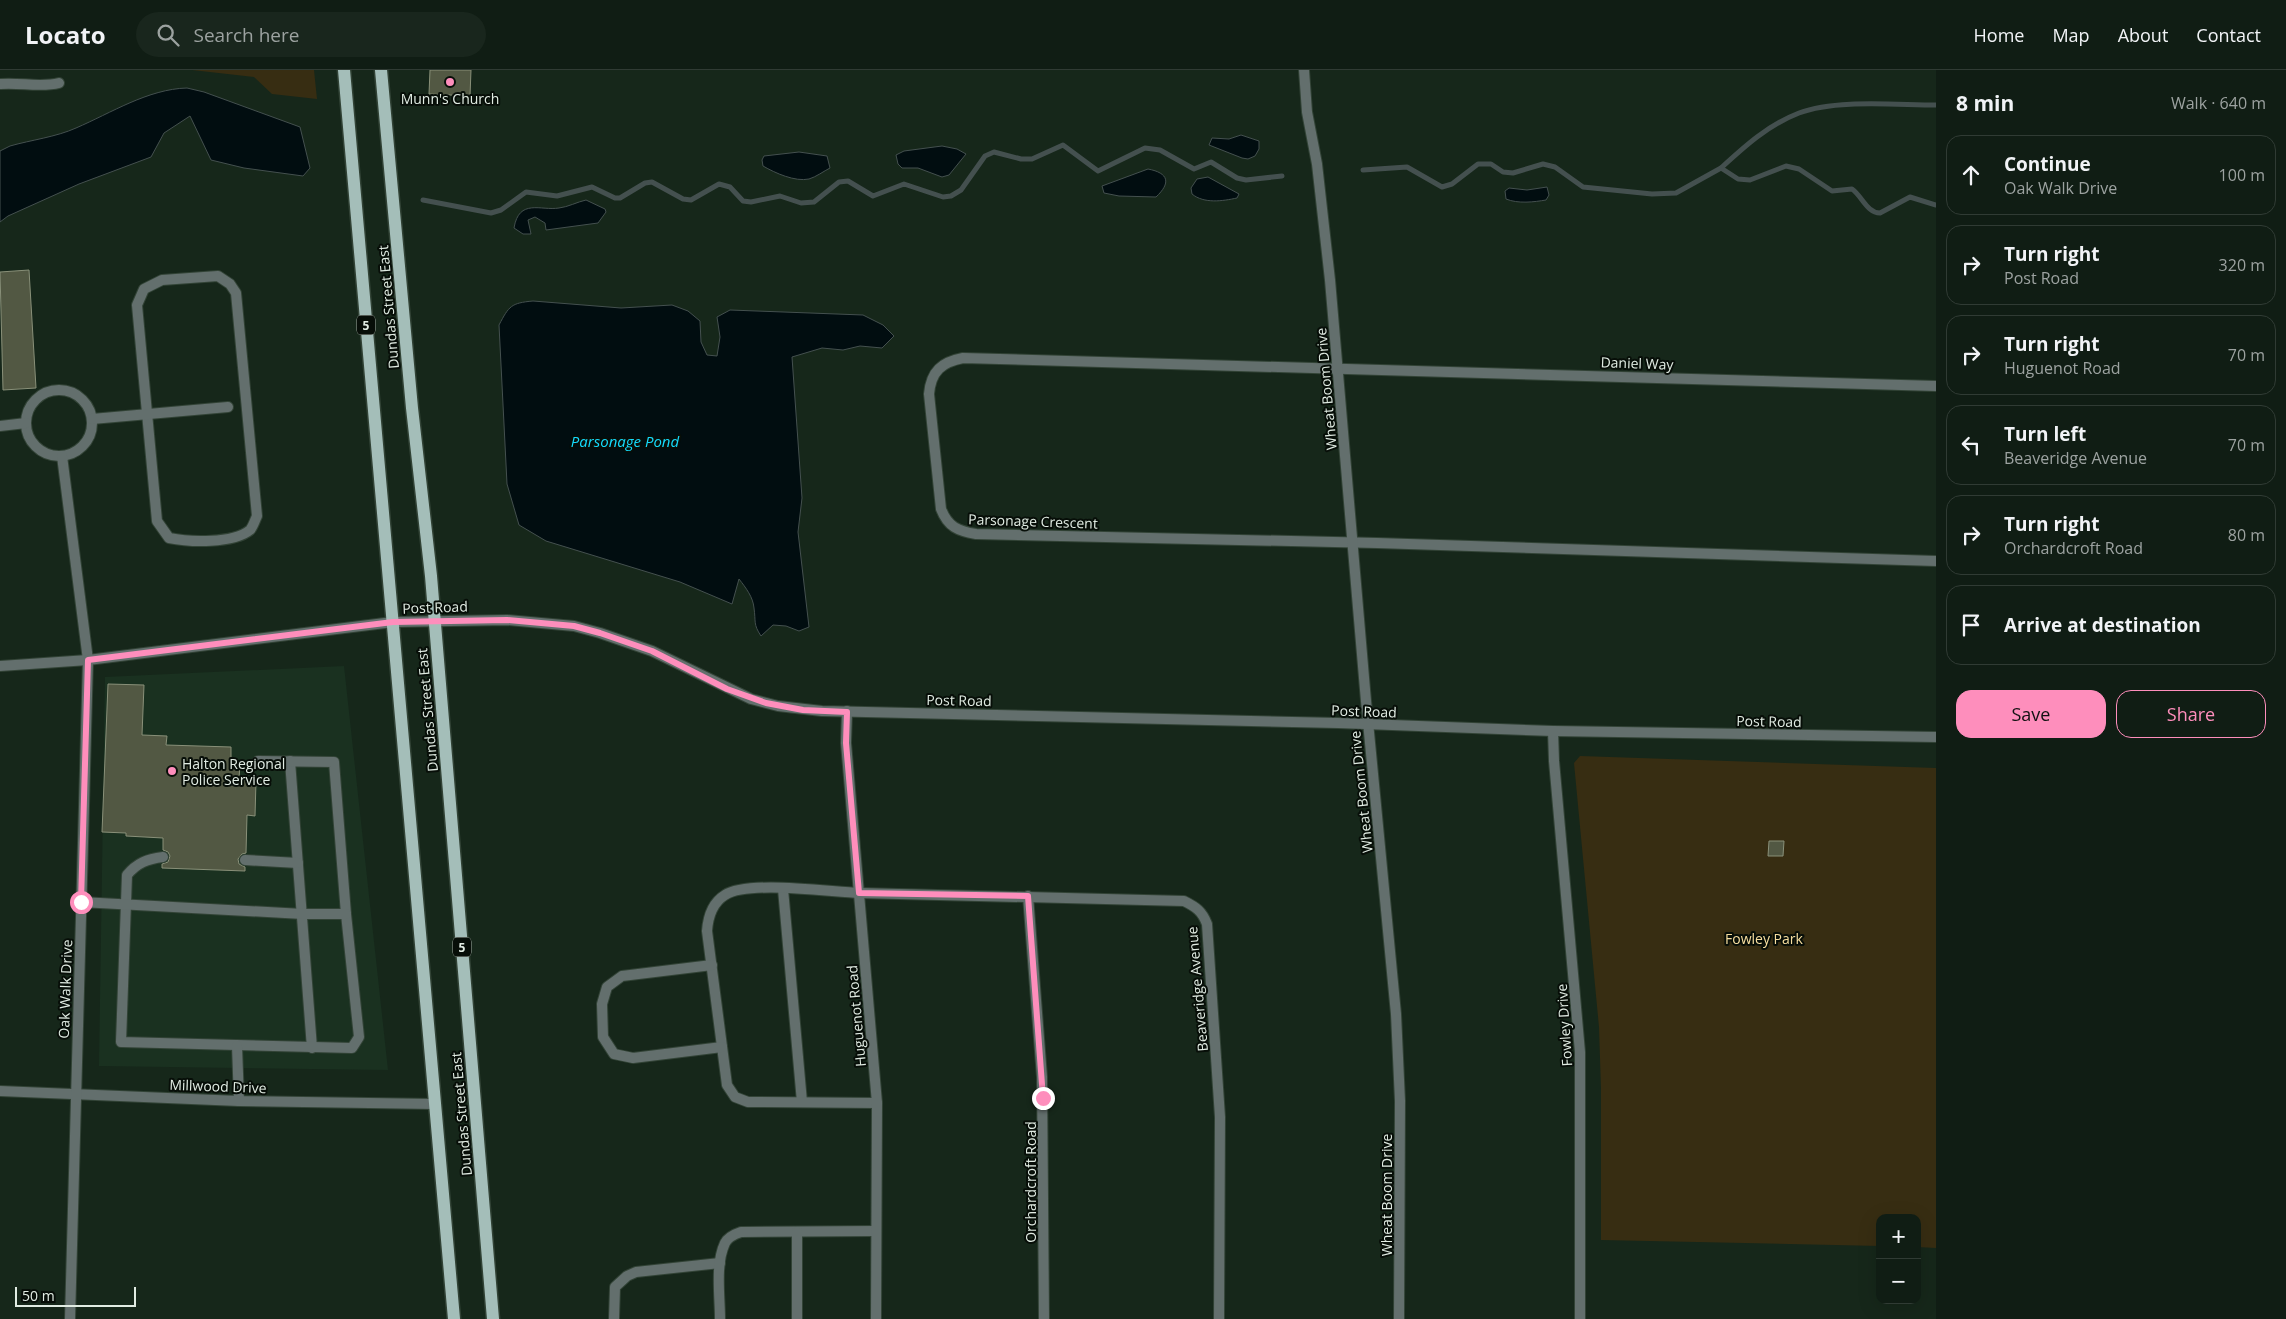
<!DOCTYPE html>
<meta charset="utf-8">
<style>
:root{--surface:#101d14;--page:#19261d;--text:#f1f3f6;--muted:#9ca2a0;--line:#303b34;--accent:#fe8ebc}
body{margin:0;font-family:"Open Sans",sans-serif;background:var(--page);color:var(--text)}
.controls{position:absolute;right:15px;bottom:15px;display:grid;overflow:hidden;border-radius:10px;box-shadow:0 5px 20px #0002}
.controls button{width:45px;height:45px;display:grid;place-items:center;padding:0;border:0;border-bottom:1px solid var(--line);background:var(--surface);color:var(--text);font:25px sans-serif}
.scale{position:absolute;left:15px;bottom:12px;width:121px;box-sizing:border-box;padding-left:5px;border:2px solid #e1ece3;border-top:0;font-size:14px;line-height:18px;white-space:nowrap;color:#e1ece3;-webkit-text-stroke:4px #070e08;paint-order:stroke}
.stop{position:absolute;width:15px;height:15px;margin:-11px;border:4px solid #fe8ebc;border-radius:50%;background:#fff}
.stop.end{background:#fe8ebc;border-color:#fff;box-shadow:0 1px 5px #0008}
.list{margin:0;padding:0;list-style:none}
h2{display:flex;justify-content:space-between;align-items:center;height:65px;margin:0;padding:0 20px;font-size:21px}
h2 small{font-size:16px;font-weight:400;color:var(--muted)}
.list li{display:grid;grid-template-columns:32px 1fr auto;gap:15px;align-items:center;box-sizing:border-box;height:80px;margin:0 10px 10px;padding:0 10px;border:1px solid var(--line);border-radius:15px}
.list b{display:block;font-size:19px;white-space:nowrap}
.list p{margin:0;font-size:16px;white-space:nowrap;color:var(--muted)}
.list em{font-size:16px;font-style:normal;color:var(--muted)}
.actions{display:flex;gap:10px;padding:15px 20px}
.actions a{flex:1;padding:11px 0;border:1px solid var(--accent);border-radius:15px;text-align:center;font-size:18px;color:var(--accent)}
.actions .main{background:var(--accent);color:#111}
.icon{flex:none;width:28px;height:28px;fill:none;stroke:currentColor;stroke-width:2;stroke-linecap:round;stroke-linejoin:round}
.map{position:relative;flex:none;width:1936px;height:1249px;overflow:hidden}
header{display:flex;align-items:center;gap:30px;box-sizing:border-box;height:70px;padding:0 25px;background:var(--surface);border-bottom:1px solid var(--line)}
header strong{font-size:24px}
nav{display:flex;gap:28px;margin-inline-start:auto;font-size:18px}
.search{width:350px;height:45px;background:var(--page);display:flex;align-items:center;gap:12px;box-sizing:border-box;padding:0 18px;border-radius:28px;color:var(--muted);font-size:19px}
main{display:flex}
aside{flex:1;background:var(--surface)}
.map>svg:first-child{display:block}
.built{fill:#1a3120}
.green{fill:#372d12}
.water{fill:#010d10;stroke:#44504f}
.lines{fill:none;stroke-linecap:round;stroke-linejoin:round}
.stream{stroke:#44504f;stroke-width:5}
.building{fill:#525843;stroke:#899079}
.service-casing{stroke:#324336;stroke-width:12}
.minor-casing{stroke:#324336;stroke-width:12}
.tertiary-casing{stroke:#324336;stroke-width:12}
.primary-casing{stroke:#324336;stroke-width:15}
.service{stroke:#636f6d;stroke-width:10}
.minor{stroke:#636f6d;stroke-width:10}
.tertiary{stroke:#636f6d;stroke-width:10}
.primary{stroke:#a4beb9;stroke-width:12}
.route{stroke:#fe8ebc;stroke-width:6}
.poi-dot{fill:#fe8ebc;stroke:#070e08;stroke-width:2}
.labels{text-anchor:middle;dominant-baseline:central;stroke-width:4;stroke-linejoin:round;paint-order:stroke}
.shield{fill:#070e08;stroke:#a0a9a1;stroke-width:1}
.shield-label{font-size:12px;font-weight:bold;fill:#e1ece3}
.poi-label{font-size:14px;fill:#e1ece3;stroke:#070e08}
.street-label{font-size:14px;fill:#e1ece3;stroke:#070e08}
.park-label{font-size:14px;fill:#f8dfa0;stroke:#070e08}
.water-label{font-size:15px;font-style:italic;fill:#15dbfc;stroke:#070e08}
</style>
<header>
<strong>Locato</strong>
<div class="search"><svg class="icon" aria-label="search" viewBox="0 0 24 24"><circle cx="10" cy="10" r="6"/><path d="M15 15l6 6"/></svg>Search here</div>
<nav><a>Home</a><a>Map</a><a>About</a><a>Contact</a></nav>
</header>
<main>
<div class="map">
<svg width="1936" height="1249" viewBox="0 0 1936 1249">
<rect width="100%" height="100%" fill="#16271a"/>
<polygon class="built" points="344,596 388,1000 99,996 105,607"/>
<g class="green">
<polygon points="192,0 314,0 317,29 272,24 254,7"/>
<polygon points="1580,686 1936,698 1936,1178 1917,1177 1917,1148 1880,1148 1880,1176 1601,1170 1601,1019 1599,957 1574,693"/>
</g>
<g class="water">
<path d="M187,18L204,22L300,57L310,98L303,106L244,98L211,90L190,46L164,63L151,87L79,114L8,146L0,152V81L10,76C31,70 56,67 76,58C111,43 148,19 187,18Z"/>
<polygon points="1241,65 1259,71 1259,79 1255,86 1248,89 1242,88 1209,75 1212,68 1229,69"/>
<polygon points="942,76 957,79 966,84 949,105 942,107 918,98 902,98 898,94 896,85 904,81"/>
<path d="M799,82L827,86L830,98C824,101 816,107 809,109C795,112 775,103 763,96L762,90L764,86Z"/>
<path d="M1148,99C1169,103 1171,113 1156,127L1119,126L1104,123L1102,116Z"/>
<path d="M1208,107L1239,124L1237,128C1223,131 1204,134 1192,124L1191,118L1197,109Z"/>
<path d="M1547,117L1549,125L1546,130C1534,132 1518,134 1506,129L1505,121L1509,118L1527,120Z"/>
<path d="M586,130L605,139L606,142L598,153L546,160L545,153L535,147L528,150L531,164H523L514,158C519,128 541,141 559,138C568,137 577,132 586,130Z"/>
<path d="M533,231L621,238L672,235L688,241L700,251L701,272L707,285L717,286L720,267L717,247L730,240L863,245L883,255L894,266L882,278L860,276L843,280L822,278L792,287L802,428L798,462L809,557L799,561L786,556L773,555L761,566C753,554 756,552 754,538C753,527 746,518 739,509L732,534L680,512L546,471L519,455L507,414L499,255C509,236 511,233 533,231Z"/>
</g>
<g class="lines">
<g class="stream">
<path d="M1721,98C1745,76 1768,55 1799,43C1836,29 1896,35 1936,35"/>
<path d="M1363,100L1407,97L1442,117L1452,114L1478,94H1491L1503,102L1513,103L1543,94L1555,97L1583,117L1652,124L1676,123L1721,98L1738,109L1750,110L1786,96L1799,99L1832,121L1852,119C1862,126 1867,143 1880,143L1910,127L1936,135"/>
<polyline points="423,130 491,143 501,140 526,122 557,126 592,117 615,128 620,128 645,113 652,112 683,129 691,130 719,114 730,117 743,131 751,132 780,126 801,133 814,132 839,112 848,111 873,126 904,114 943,127 951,126 961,120 985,86 994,82 1021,89 1032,89 1063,75 1098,101 1145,78 1160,80 1194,99 1211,92 1237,108 1246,110 1282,106"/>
</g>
</g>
<g class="building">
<polygon points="430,0 471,0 470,26 429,24"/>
<polygon points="29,200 36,318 3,320 0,202"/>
<polygon points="108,614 144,615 142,665 167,666 166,675 231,677 231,692 240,692 239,710 256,711 255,746 247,745 246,783 242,784 238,789 239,794 245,797 245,801 162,798 162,794 168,792 170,786 168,782 163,780 163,768 126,766 126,763 102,762"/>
<polygon points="1769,771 1784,771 1783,786 1768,786"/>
</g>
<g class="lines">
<g class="service-casing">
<g id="service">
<path d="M0,14C20,12 40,18 59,13"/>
<path d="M218,206L230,214L236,223L257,446C255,450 253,457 250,460C233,474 189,472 169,468L157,451L137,235L144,219L162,210Z"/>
<circle cx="59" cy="353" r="33"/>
<polyline points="92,349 228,337"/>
<polyline points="0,356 26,353"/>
<polyline points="62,386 88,590"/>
<polyline points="290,691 312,978"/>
<path d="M163,787C147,789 137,793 127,805L121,972L352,978L359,967L346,844L334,692L258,691"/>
<polyline points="245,790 298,793"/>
<polyline points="783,819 802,1032"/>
<path d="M859,823C830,822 748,810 725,825C712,833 708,847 707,861L727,1015L735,1027L748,1032L877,1033"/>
<polyline points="81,832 303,844 346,844"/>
<polyline points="712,895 622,906 607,917 602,934 603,967 614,984 633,988 722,977"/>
<polyline points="237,976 239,1031"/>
<polyline points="614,1249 615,1217 627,1206 636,1202 720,1193"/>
<path d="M720,1249C720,1226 715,1194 725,1173C728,1167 735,1164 741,1162L876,1161"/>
<polyline points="797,1249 797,1162"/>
</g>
</g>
<g class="minor-casing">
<g id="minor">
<path d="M1936,316L963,288C942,292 931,301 929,324L941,439C948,457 958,461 976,464L1377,473L1936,491"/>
<polyline points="0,596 88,590 393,552"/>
<polyline points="847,641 846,673 877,1033 876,1249"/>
<polyline points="1553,661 1554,691 1580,982 1580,1249"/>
<path d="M859,823L1184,831C1196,837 1202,841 1207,854L1220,1047L1219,1249"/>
<polyline points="1028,826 1042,1007 1044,1249"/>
<polyline points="0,1021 239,1031 435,1034"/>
<polyline points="70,1249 88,590"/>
</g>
</g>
<g class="tertiary-casing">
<g id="tertiary">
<polyline points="1304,0 1307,42 1317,94 1330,210 1366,631 1396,944 1400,1031 1399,1249"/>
<polyline points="393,552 507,550 574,556 600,563 652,581 751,629 778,636 822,641 1338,653 1553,661 1936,667"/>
</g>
</g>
<g class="primary-casing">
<g id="primary">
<polyline points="344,0 454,1249"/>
<polyline points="381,0 412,338 431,506 493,1249"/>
</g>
</g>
<use href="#service" class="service"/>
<use href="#minor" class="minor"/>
<use href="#tertiary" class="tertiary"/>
<use href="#primary" class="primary"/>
</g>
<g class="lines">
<polyline class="route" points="81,832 88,590 393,552 507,550 574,556 600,563 652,581 727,619 766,633 803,640 847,642 846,673 859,823 1028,826 1043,1028"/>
</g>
<g class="poi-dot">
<circle cx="450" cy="12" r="5"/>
<circle cx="172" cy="701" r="5"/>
</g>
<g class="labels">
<g class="shield">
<rect x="357" y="245.5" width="18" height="19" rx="4"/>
<rect x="453" y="867.5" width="18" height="19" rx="4"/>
</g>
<g class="shield-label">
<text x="366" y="255">5</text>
<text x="462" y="877">5</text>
</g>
<g class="poi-label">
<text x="450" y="28">Munn's Church</text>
<text x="182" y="693" text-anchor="start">Halton Regional<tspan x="182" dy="16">Police Service</tspan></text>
</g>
<g class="street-label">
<text transform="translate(388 237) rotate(-95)">Dundas Street East</text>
<text transform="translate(1637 293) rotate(2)">Daniel Way</text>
<text transform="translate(1326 319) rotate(-95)">Wheat Boom Drive</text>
<text transform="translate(1033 451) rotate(2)">Parsonage Crescent</text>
<text transform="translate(435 537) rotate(-2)">Post Road</text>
<text transform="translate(959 630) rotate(1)">Post Road</text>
<text transform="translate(427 640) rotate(-95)">Dundas Street East</text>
<text transform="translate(1364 641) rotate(2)">Post Road</text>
<text transform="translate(1769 651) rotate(1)">Post Road</text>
<text transform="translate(1361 722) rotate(-96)">Wheat Boom Drive</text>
<text transform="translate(65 919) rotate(-88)">Oak Walk Drive</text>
<text transform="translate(1197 919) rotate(-95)">Beaveridge Avenue</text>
<text transform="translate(856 946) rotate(-95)">Huguenot Road</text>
<text transform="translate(1564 955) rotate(-94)">Fowley Drive</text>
<text transform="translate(218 1016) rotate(2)">Millwood Drive</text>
<text transform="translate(461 1044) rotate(-95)">Dundas Street East</text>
<text transform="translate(1030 1112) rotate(-90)">Orchardcroft Road</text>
<text transform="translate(1386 1125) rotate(-90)">Wheat Boom Drive</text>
</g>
<g class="park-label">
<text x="1764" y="868">Fowley Park</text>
</g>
<g class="water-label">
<text x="625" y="371">Parsonage Pond</text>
</g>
</g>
</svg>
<div class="controls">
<button>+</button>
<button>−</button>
</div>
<div class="scale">50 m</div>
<div class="stop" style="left:81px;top:832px"></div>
<div class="stop end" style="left:1043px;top:1028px"></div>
</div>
<aside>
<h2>8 min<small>Walk · 640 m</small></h2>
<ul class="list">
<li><svg class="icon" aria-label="ahead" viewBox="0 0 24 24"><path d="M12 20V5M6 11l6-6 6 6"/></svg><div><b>Continue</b><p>Oak Walk Drive</p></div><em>100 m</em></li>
<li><svg class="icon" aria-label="right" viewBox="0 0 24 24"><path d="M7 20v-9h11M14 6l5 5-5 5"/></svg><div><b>Turn right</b><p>Post Road</p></div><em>320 m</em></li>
<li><svg class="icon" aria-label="right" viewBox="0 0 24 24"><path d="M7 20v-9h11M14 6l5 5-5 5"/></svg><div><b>Turn right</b><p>Huguenot Road</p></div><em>70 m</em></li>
<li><svg class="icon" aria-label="left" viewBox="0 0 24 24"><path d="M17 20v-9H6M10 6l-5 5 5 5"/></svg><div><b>Turn left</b><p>Beaveridge Avenue</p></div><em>70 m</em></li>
<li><svg class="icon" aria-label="right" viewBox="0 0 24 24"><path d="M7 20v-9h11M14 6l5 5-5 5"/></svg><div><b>Turn right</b><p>Orchardcroft Road</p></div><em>80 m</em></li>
<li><svg class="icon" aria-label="arrive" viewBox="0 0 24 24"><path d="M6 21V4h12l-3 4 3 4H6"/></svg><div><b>Arrive at destination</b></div></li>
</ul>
<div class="actions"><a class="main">Save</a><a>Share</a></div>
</aside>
</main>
